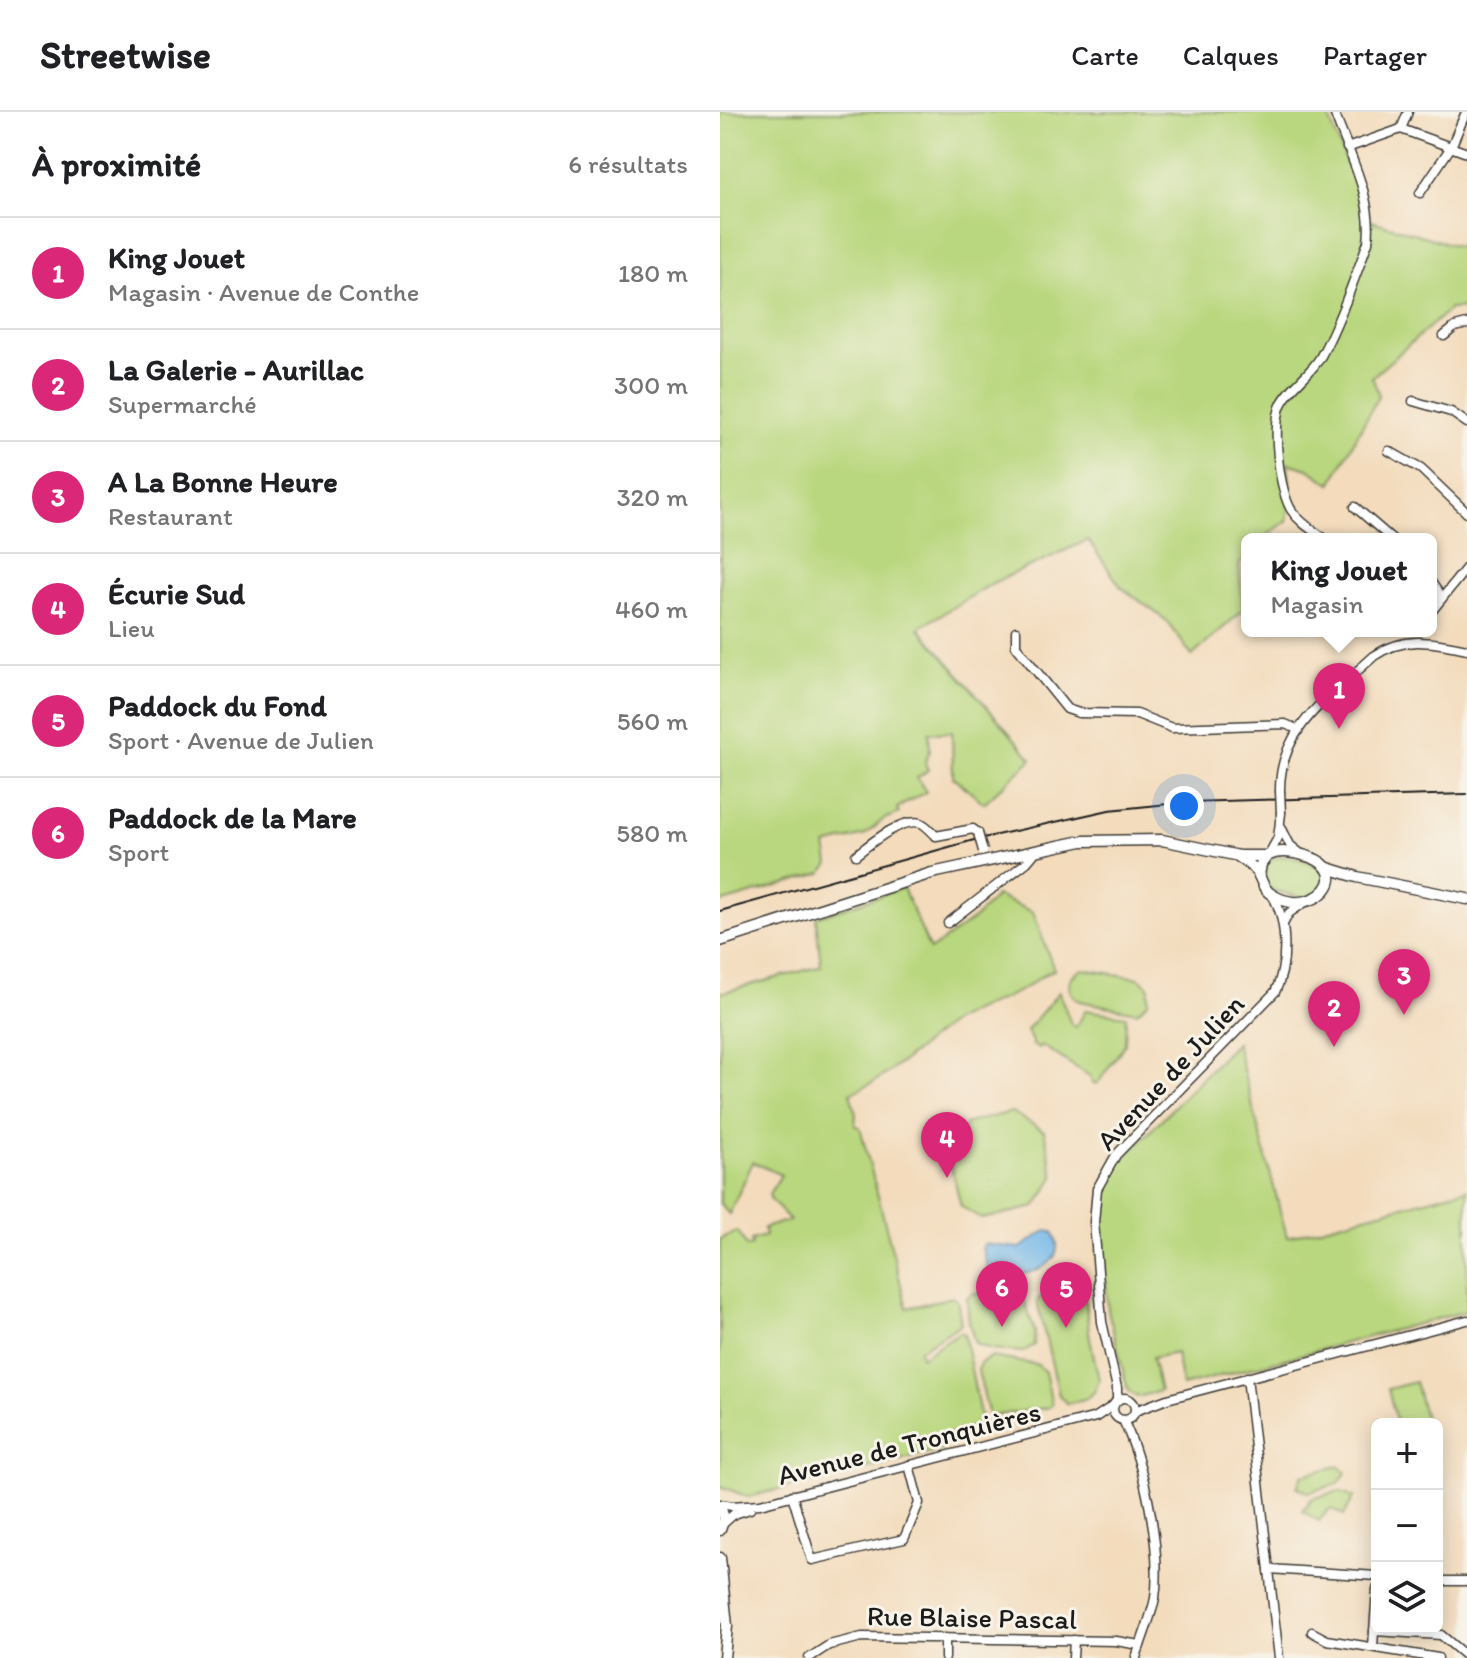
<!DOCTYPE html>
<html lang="fr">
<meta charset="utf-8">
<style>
:root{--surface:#fff;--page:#f2f2f2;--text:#202124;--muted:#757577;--line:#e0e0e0;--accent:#db2777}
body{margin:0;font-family:Itim,sans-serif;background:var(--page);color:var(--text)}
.controls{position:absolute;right:24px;bottom:24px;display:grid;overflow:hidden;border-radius:12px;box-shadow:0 4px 20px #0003}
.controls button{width:72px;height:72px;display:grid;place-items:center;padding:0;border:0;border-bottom:2px solid var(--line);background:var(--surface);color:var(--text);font:40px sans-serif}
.you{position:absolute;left:464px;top:694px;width:28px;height:28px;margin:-20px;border:6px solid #fff;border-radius:50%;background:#1a73e8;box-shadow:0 0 0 12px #1a73e833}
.badge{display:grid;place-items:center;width:52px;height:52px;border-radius:50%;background:var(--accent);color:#fff;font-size:26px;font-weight:700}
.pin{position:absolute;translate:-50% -66px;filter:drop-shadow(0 2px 4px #0008)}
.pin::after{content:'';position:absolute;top:42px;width:28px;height:24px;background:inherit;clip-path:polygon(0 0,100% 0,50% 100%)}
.popup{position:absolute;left:521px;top:421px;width:196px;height:104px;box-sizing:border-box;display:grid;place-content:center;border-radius:12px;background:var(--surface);filter:drop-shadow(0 2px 6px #0005);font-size:26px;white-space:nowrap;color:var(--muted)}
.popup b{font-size:30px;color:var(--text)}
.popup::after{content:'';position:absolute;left:50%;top:100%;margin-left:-16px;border:16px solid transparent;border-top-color:var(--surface)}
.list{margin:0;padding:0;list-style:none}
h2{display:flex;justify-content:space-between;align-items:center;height:104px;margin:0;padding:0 32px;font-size:34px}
h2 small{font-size:26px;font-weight:400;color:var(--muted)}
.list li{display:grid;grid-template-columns:52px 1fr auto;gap:24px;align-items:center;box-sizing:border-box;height:112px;padding:0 32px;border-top:2px solid var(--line)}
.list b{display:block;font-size:30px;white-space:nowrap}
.list p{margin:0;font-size:26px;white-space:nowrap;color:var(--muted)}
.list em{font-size:26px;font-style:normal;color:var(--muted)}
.icon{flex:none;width:44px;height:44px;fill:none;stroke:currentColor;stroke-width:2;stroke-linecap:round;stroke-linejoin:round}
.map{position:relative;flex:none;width:747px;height:1546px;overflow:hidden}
header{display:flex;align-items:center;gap:48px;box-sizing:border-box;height:112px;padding:0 40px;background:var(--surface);border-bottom:2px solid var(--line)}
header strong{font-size:38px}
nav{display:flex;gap:44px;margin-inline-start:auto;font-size:28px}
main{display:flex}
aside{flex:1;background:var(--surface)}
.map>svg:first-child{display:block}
.green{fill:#b9d77e;stroke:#6a7a4d;stroke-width:2}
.water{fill:#71b6e8;stroke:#466982;stroke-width:2}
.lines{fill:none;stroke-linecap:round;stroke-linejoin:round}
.minor-casing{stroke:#3c3934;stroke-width:11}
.major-casing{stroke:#3c3934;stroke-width:13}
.minor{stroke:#fff;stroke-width:8}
.major{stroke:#fff;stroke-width:10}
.rail{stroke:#1c1c1c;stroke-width:2}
.minor-bridge-casing{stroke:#3c3934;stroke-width:11;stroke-linecap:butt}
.minor-bridge{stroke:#fff;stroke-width:8}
.labels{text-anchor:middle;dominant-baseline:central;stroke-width:6;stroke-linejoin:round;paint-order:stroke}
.street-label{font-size:28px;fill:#1c1c1c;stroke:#f7f3e8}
</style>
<header>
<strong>Streetwise</strong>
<nav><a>Carte</a><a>Calques</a><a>Partager</a></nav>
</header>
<main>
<aside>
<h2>À proximité<small>6 résultats</small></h2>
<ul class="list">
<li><span class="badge">1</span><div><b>King Jouet</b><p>Magasin · Avenue de Conthe</p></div><em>180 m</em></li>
<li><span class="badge">2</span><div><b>La Galerie - Aurillac</b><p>Supermarché</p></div><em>300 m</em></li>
<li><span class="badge">3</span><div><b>A La Bonne Heure</b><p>Restaurant</p></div><em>320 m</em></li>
<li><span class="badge">4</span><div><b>Écurie Sud</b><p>Lieu</p></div><em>460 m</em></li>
<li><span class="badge">5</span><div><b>Paddock du Fond</b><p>Sport · Avenue de Julien</p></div><em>560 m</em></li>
<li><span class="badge">6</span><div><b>Paddock de la Mare</b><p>Sport</p></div><em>580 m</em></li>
</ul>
</aside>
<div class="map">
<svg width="747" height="1546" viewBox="0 0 747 1546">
<rect width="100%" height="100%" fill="#f7f3e8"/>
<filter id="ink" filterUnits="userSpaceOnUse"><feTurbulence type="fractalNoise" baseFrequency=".0125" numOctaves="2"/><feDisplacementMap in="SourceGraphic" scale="16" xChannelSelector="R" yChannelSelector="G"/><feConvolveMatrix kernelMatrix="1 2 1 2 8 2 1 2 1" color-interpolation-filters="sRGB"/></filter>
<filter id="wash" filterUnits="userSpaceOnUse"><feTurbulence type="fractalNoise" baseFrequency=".006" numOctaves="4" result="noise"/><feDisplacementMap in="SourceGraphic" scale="32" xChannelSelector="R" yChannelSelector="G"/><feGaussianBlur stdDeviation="1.8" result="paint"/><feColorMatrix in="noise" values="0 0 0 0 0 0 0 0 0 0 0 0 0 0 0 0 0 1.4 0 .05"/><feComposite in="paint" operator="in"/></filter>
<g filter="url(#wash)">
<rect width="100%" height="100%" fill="#f3dbbc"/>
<g class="green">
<path d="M0,0H607C619,35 637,70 645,107L747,137V196L730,197L652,265L659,283L611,372L588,357L568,351L571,383L567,409L541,427H527V443L519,453L523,498L472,544L447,509L401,475L368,428L273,471L199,516L312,647L264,691L233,665L232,620L209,621L210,638L205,651L208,658L197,666L206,680L177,696L179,701L164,707L145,723L106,733L109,752L102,761L0,791Z"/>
<path d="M566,744C585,748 613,752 600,779L585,786L551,778L545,769L546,753L554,746Z"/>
<path d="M183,776L210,838L254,807L276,784L313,800L334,858C321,862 315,870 303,877C282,889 257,895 236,908C200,932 171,966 130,981L136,1002L135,1014L140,1015L187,1196L233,1185L237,1188L241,1212L199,1238L201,1245L240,1220L244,1222L262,1313L222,1324L224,1337L28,1385L0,1374V1127L18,1119L27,1135L32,1133L31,1128L45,1124L44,1116L70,1108L51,1088L49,1082L61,1063L33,1050L9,1102L0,1092V881L101,854L96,805Z"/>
<path d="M362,857L419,866L429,875L428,890L417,900L360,889C350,883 347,876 351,865Z"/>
<polygon points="339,880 351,912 356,915 366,898 406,904 405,932 377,972 372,970 371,965 321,933 318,936 313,933 307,918"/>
<polygon points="516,931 567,1125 747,1077 747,1199 462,1274 456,1241 432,1246 440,1279 417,1285 408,1279 388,1198 381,1106 385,1077 400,1050"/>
<polygon points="292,1000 324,1019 334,1065 315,1095 262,1107 241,1094 228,1042 247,1011"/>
<polygon points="358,1157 361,1158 362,1165 370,1227 379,1268 375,1279 367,1286 347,1292 339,1283 317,1189 329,1177"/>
<polygon points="254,1181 304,1188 315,1220 314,1233 303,1240 271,1237 255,1231 249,1210 247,1185"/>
<polygon points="271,1245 318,1253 325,1260 332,1293 327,1296 269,1304 258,1259 260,1251"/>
<polygon points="695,1270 706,1310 677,1312 668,1277"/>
<polygon points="618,1354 626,1361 618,1372 588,1380 577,1375 582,1363"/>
<polygon points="619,1379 634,1385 624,1403 612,1397 608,1398 599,1409 583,1399 591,1387"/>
</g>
<path class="water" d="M327,1118L333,1120C353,1158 294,1170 268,1159L262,1135L264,1132L300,1136Z"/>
</g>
<g filter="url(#ink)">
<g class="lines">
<g class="minor-casing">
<g id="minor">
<polyline points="681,17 688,0"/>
<polyline points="627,36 681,17 747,41"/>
<polyline points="700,81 731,35 746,0"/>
<polyline points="724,224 735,215 747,212"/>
<polyline points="693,289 731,300 747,311"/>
<polyline points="669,339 701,357 747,401"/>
<polyline points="635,395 672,427"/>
<path d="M605,427C594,419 580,411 572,399C559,381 551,311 562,291C572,273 591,262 601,244C619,211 635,165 648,130C654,86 628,40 614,0"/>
<polyline points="711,470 722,486"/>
<polyline points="711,500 747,455"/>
<polyline points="296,519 296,534 347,597 359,601 417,602 452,616 565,612 577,617"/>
<path d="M560,679C559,615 611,584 654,544C685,523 713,530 747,537"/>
<polyline points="561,715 570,733 581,742"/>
<polyline points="549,742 558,726 561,701"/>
<path d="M136,743C150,732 182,705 201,711C206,713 211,719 216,724L253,717L258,721"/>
<polyline points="228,811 307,750 313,743 311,739"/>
<polyline points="563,812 569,801 584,791"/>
<polyline points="527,1265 559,1546"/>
<circle cx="404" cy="1297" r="11"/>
<path d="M397,1289V1276L382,1210L374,1110L377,1077L396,1043L555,880C568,854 568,808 552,783"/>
<polyline points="415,1299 447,1287 747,1208"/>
<path d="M403,1308C424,1351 442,1438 435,1486C431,1506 422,1526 416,1546"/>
<polyline points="72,1383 92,1448 184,1427 199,1391 189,1353"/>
<polyline points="0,1392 12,1394 40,1392 376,1305 394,1293"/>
<polyline points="4,1411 14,1402 30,1397"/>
<polyline points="549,1457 657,1464"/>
<polyline points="717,1469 747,1469"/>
<polyline points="654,1519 721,1523 747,1545"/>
<polyline points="592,1520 607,1528 718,1546"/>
<polyline points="225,1526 225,1546"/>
<polyline points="653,1534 657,1477"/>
<polyline points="89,1546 109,1533 142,1525 396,1529 420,1533"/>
<polyline points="353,1546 354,1528"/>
</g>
</g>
<g class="major-casing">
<g id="major">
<path d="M519,745C526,750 533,754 538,761C542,769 543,777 551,782C592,810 642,758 583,743C570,740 559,738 547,744L541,752L539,764"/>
<polyline points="608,756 637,765 747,787"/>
<polyline points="0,829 212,761 362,729 442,728 519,744 547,744"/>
<polyline points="0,1394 4,1406 0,1418"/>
<polyline points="0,1446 7,1514 4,1546"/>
</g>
</g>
<use href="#minor" class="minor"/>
<use href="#major" class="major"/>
<polyline class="rail" points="0,799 254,728 389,698 468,690 747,682"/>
<g class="minor-bridge-casing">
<g id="minor-bridge">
<polyline points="560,679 561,701"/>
<polyline points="258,721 263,739"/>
</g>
</g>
<use href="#minor-bridge" class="minor-bridge"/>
</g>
</g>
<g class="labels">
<g class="street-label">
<text transform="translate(450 960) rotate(-47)">Avenue de Julien</text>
<text transform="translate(189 1331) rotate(-14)">Avenue de Tronquières</text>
<text transform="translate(252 1505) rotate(1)">Rue Blaise Pascal</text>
</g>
</g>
</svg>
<div class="controls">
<button>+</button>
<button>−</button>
<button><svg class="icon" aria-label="layers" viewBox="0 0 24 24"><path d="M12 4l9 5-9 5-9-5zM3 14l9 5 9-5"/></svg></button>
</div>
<div class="you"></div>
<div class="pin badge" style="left:619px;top:617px">1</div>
<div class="popup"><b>King Jouet</b>Magasin</div>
<div class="pin badge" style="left:614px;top:935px">2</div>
<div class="pin badge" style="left:684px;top:903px">3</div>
<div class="pin badge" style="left:227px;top:1066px">4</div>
<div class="pin badge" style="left:346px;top:1216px">5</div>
<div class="pin badge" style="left:282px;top:1215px">6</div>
</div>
</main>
